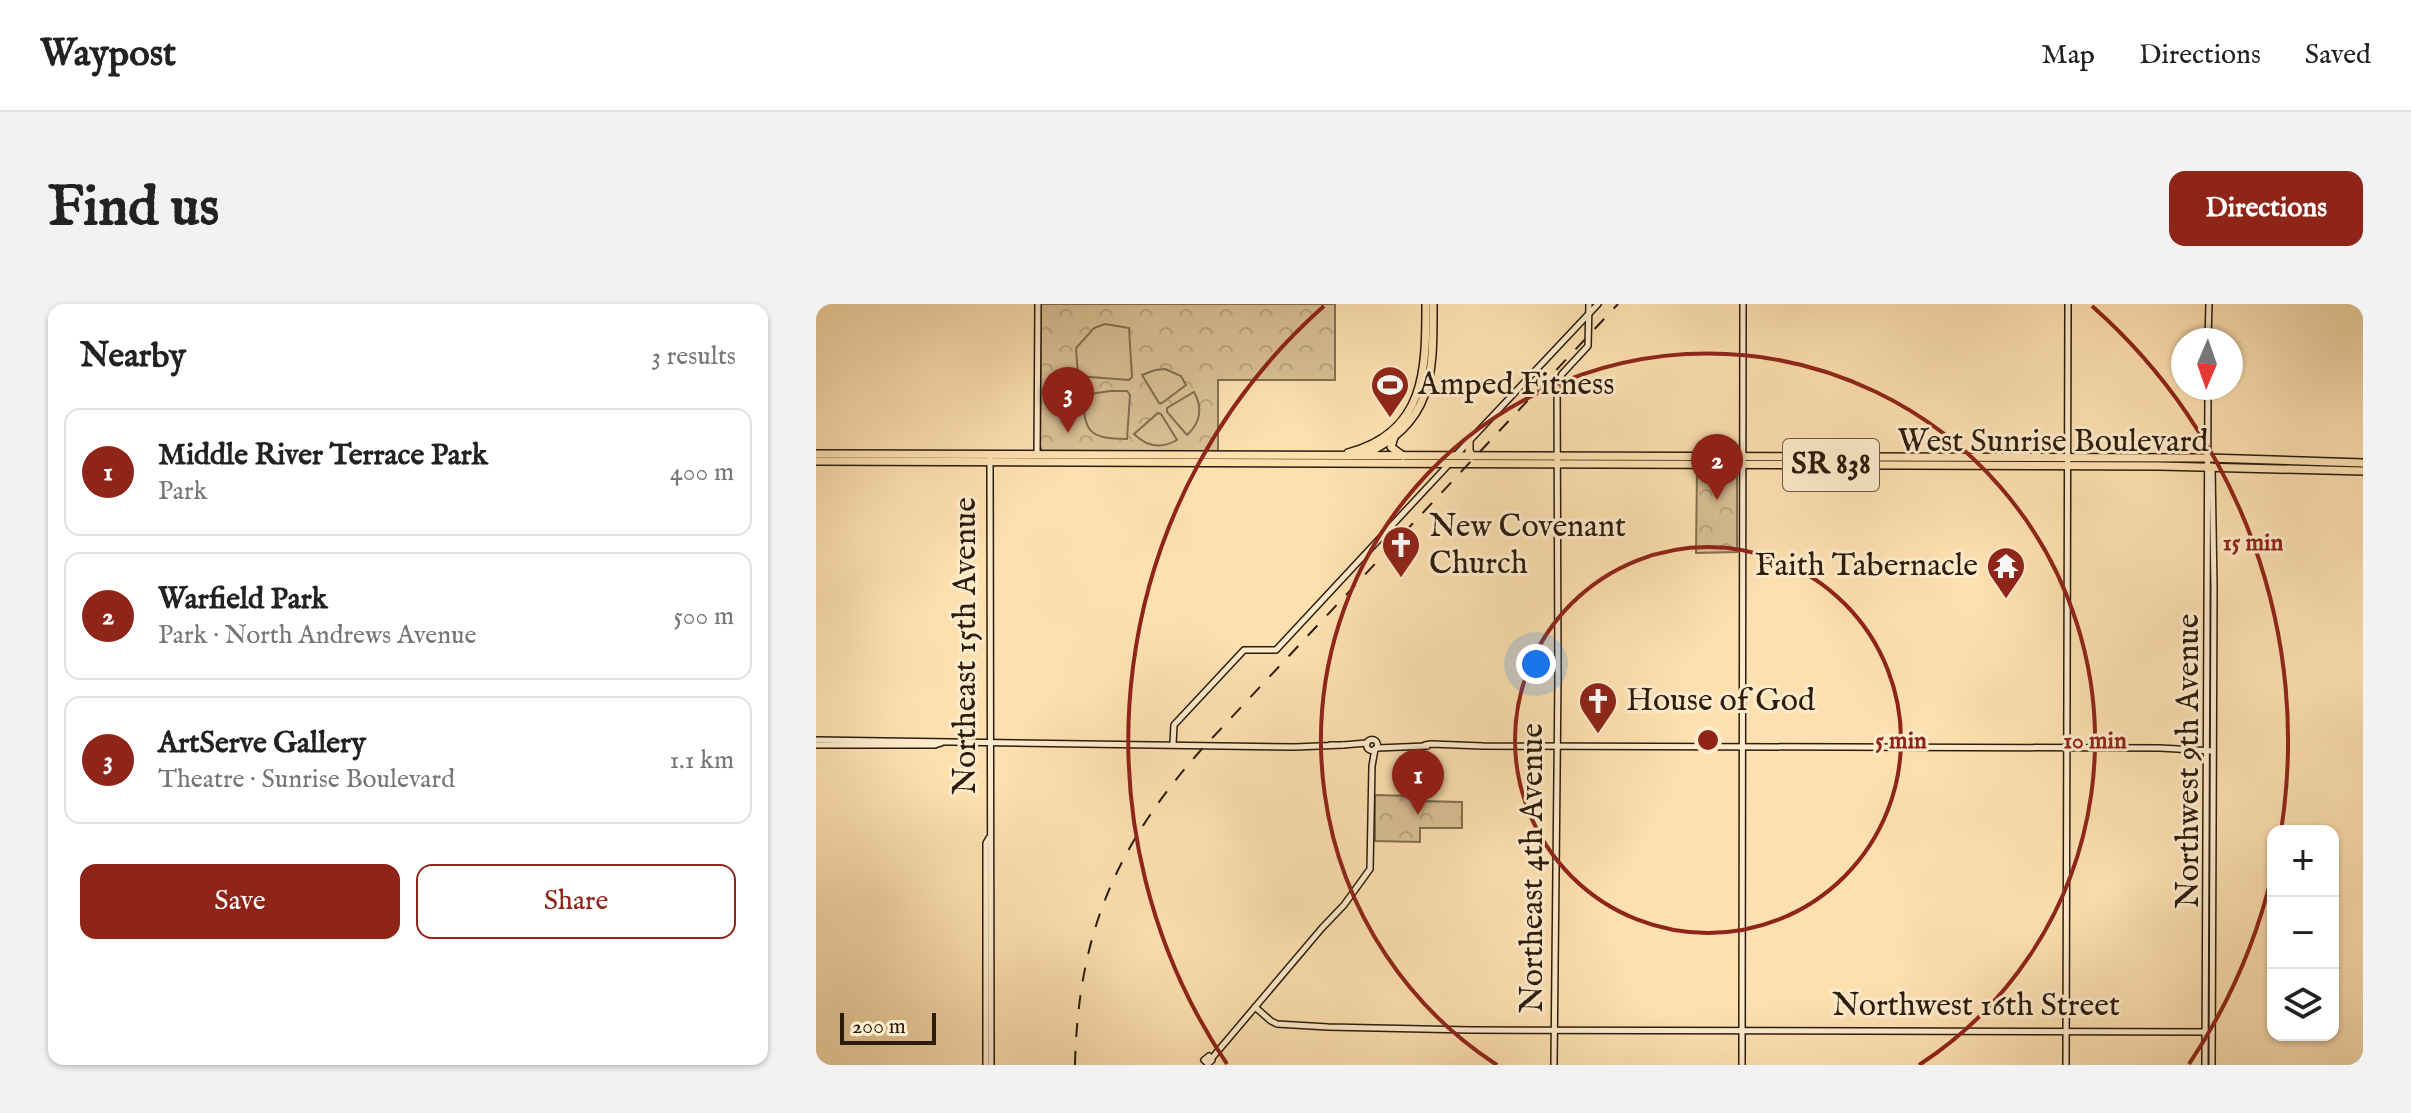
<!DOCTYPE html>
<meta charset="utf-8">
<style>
:root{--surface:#fff;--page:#f2f2f2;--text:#222;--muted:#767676;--line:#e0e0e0;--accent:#8f2418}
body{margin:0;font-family:"IM FELL English",serif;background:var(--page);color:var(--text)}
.controls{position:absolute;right:24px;bottom:24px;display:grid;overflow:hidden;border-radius:16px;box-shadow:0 2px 6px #0004}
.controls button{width:72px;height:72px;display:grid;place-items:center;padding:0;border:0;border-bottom:2px solid var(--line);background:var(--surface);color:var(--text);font:40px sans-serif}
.compass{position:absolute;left:1355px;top:24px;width:72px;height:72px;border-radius:50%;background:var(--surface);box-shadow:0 2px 6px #0004;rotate:182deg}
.scale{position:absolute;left:24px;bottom:20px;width:96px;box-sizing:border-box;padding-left:8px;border:4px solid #2b1c0c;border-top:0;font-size:22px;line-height:28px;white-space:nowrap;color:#2b1c0c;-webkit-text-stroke:6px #feebcc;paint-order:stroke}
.you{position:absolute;left:720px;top:360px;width:28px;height:28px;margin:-20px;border:6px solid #fff;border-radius:50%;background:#1a73e8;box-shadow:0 0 0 12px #1a73e833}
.badge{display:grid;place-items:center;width:52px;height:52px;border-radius:50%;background:var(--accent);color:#fff;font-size:26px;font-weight:700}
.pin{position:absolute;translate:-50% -66px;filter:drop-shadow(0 2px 4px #0008)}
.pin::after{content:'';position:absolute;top:42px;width:28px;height:24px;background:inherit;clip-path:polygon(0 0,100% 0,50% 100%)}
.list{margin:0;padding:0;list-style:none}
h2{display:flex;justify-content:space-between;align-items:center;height:104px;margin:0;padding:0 32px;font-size:34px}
h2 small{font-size:26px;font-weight:400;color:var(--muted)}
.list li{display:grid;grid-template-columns:52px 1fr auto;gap:24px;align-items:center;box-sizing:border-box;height:128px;margin:0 16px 16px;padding:0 16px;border:2px solid var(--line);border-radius:16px}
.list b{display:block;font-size:30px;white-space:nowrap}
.list p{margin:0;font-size:26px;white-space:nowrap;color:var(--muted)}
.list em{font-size:26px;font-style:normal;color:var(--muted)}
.actions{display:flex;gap:16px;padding:24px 32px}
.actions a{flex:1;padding:18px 0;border:2px solid var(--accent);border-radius:16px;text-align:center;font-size:28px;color:var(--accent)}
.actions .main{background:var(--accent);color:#fff}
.icon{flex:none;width:44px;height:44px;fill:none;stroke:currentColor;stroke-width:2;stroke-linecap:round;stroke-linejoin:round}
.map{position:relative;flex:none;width:1547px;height:761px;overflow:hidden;border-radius:16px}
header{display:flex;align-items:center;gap:48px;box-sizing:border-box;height:112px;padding:0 40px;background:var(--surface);border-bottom:2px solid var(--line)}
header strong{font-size:38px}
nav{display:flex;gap:44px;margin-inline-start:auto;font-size:28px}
.intro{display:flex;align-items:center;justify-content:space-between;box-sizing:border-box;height:192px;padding:0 48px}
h1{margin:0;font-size:56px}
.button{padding:20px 36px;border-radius:16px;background:var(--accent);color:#fff;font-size:28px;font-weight:700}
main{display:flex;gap:48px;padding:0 48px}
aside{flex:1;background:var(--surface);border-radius:16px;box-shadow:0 2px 6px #0004}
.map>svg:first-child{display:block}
.forest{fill:url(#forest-crowns);stroke:#826e50;stroke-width:2}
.garden{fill:#d9bf94;stroke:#826e50;stroke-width:2}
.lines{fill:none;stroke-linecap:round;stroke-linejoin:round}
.secondary-casing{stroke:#2b1c0c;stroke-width:8}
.primary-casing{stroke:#2b1c0c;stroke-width:10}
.secondary{stroke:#feebcc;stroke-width:5}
.primary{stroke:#fde0b0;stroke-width:7}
.rail{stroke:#2b1c0c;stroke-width:2;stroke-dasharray:14 14;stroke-linecap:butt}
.ring{fill:none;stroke:#8f2418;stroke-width:4}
.labels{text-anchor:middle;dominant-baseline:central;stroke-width:6;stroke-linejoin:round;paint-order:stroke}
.shield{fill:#feebcc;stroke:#6a5a46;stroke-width:2}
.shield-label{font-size:30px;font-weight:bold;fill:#2b1c0c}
.poi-label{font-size:32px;fill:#2b1c0c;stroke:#feebcc;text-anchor:start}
.street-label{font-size:32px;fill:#2b1c0c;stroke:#feebcc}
.centre{fill:#8f2418;stroke:#feebcc;stroke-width:4}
.ring-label{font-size:24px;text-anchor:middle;font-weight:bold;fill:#8f2418;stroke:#feebcc;stroke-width:6;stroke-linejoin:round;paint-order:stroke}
</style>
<header>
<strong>Waypost</strong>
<nav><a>Map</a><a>Directions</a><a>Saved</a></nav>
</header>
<div class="intro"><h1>Find us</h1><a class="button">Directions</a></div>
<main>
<aside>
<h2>Nearby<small>3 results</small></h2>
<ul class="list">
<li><span class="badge">1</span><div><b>Middle River Terrace Park</b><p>Park</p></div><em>400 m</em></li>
<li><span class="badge">2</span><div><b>Warfield Park</b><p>Park · North Andrews Avenue</p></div><em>500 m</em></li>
<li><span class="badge">3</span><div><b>ArtServe Gallery</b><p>Theatre · Sunrise Boulevard</p></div><em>1.1 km</em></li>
</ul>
<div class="actions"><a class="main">Save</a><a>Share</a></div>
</aside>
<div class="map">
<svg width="1547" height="761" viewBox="0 0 1547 761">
<defs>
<pattern id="forest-crowns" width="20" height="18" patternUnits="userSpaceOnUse" patternTransform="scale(2)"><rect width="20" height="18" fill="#d9bf94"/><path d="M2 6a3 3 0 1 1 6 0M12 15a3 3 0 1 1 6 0" fill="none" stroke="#baa47e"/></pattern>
</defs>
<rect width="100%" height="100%" fill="#fde0b0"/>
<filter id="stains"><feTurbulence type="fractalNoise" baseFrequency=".0025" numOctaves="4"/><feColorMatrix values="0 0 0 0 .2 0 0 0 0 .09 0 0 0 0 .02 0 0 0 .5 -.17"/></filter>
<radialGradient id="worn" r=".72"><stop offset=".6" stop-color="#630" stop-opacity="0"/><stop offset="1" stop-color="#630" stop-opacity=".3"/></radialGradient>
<g class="forest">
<polygon points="225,0 519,0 519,76 402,76 402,148 226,147 224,142"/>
<polygon points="881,164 921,165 921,248 880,249"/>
<polygon points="559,491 597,492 604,497 646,498 646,524 604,524 604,538 559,537"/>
</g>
<g class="garden">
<polygon points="289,20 313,24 316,73 313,76 262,72 260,44 278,24"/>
<polygon points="349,65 365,72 370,81 346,99 343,99 326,71 339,66"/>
<path d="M294,87H311L314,91L311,135C273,135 268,128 267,91Z"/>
<path d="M378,88C387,104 385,118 371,131L351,108V104Z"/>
<path d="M342,109L345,110L361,136C345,145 331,143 318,130Z"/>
</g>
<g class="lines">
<g class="secondary-casing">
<g id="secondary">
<polyline points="1392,36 1393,0"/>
<polyline points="221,151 222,0"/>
<polyline points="640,151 782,0"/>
<polyline points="174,154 175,761"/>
<circle cx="556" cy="441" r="5.5"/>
<polyline points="0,436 479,443 527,441 514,441"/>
<polyline points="357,440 358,421 428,346 460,346 634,159"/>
<polyline points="0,441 119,441 125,439"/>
<polyline points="527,441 551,439"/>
<polyline points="609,441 615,440 667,442 1344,444 1397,447"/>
<polyline points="561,444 611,442"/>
<polyline points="439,703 455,717 461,720 512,723 654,726 1396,728"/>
<polygon points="393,752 396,756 392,760 388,756"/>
<polyline points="396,754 506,624 528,601 554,565 556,462 559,445"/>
<polyline points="170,761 170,539 173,534"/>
<polyline points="738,761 742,374 741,81 746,70 772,42 773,0"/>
<polyline points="926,761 927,0"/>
<polyline points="1250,761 1252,0"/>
<polyline points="1389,761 1392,84"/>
<polyline points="1396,761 1398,283 1396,162"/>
</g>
</g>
<g class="primary-casing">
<g id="primary">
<polyline points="578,133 575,143 587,152"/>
<polyline points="653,137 653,147 656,152"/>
<path d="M532,149C610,128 610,66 610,0"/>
<polyline points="0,150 1392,154 1547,159"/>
<path d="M547,151C619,119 617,68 617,0"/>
<polyline points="0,157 1344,162 1547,167"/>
</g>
</g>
<use href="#secondary" class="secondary"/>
<use href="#primary" class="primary"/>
<path class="rail" d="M259,761C262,631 299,543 385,446L802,0"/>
</g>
<g class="ring">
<circle cx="892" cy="436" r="193"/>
<path d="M681 761A387 387 0 1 1 1103 761"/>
<path d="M1456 571A580 580 0 0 1 1373 760M411 760A580 580 0 0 1 508 2M1276 2A580 580 0 0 1 1465 527"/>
</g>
<defs>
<g id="stadium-pin" transform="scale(2)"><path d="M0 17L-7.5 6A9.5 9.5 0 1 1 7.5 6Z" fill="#8f2418" stroke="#feebcc"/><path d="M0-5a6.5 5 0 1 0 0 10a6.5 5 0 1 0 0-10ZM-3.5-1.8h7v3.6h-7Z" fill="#fff"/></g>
<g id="church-pin" transform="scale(2)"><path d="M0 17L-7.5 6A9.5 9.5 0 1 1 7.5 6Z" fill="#8f2418" stroke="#feebcc"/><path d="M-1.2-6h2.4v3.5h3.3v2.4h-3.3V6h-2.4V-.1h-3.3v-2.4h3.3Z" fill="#fff"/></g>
<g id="temple-pin" transform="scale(2)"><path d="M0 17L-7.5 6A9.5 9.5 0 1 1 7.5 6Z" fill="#8f2418" stroke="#feebcc"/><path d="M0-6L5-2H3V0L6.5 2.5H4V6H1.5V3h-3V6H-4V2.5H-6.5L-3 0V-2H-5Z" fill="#fff"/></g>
</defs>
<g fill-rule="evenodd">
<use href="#stadium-pin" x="574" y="81"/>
<use href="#church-pin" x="585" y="241"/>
<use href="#temple-pin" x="1190" y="262"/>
<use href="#church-pin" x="782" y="397"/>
</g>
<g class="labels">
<rect class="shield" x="967" y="135" width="96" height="52" rx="6"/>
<g class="shield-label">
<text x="1015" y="161">SR 838</text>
</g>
<g class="poi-label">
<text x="602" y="81">Amped Fitness</text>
<text x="613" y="223">New Covenant<tspan x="613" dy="37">Church</tspan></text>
<text x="1162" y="262" text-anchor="end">Faith Tabernacle</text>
<text x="810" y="397">House of God</text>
</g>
<g class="street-label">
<text x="1237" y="138">West Sunrise Boulevard</text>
<text transform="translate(150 342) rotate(-90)">Northeast 15th Avenue</text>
<text transform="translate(1373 457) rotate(-90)">Northwest 9th Avenue</text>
<text transform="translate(717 564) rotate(-90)">Northeast 4th Avenue</text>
<text x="1160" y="702">Northwest 16th Street</text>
</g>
</g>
<circle cx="892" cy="436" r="12" class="centre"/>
<g class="ring-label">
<text x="1437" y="246">15 min</text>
<text x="1085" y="444">5 min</text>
<text x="1279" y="444">10 min</text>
</g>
<rect width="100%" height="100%" filter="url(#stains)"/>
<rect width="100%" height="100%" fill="url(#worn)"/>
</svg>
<div class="controls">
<button>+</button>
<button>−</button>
<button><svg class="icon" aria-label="layers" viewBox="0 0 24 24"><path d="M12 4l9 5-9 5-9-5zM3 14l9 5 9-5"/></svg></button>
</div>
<svg class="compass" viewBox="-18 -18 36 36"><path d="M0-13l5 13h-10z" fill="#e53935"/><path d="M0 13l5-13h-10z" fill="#767676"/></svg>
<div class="scale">200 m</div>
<div class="you"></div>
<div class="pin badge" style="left:602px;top:511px">1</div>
<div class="pin badge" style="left:901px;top:196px">2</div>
<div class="pin badge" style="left:252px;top:129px">3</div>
</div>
</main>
